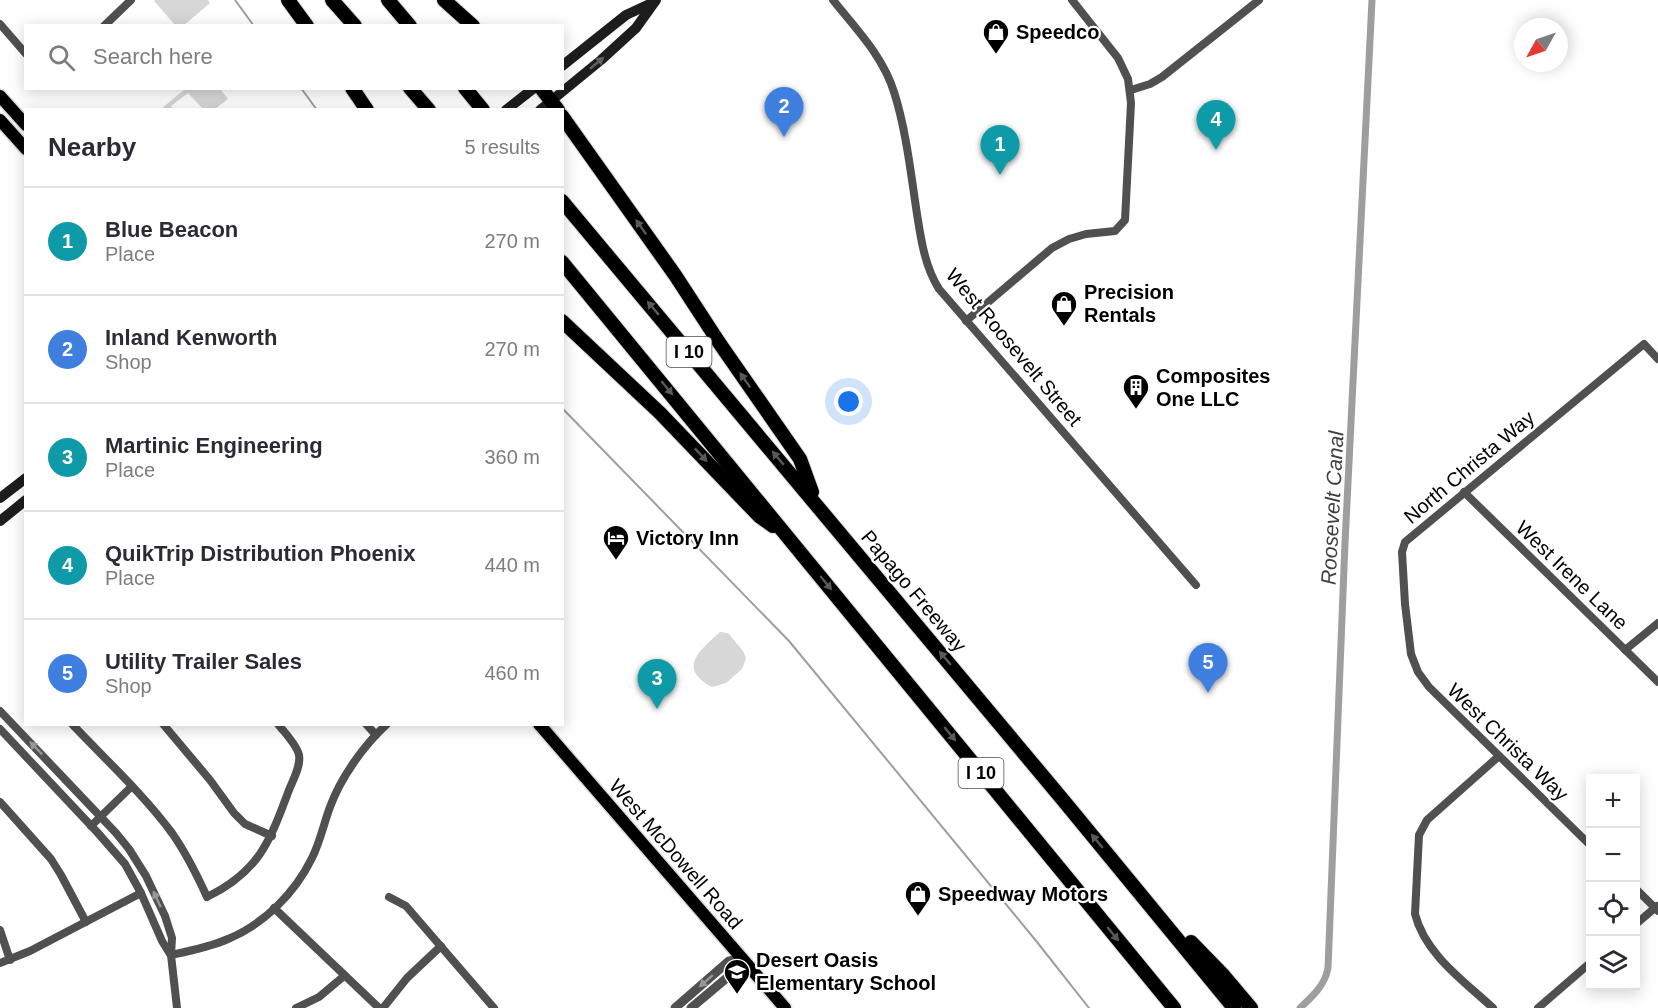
<!DOCTYPE html>
<meta charset="utf-8">
<style>
:root{--surface:#fff;--page:#f2f2f3;--text:#2b2b33;--muted:#7c7c81;--line:#e1e1e2;--accent:#d93025}
body{margin:0;font-family:Helvetica,sans-serif;background:var(--page);color:var(--text)}
.controls{position:absolute;right:18px;bottom:18px;display:grid;overflow:hidden;border-radius:0px;box-shadow:0 3px 15px #0003}
.controls button{width:54px;height:54px;display:grid;place-items:center;padding:0;border:0;border-bottom:2px solid var(--line);background:var(--surface);color:var(--text);font:30px sans-serif}
.compass{position:absolute;left:1514px;top:18px;width:54px;height:54px;border-radius:50%;background:var(--surface);box-shadow:0 3px 15px #0003;rotate:230deg}
.you{position:absolute;left:849px;top:402px;width:21px;height:21px;margin:-15px;border:4px solid #fff;border-radius:50%;background:#1a73e8;box-shadow:0 0 0 9px #1a73e833}
.badge{display:grid;place-items:center;width:39px;height:39px;border-radius:50%;background:var(--accent);color:#fff;font-size:20px;font-weight:700}
.pin{position:absolute;translate:-50% -50px;filter:drop-shadow(0 2px 3px #0008)}
.pin::after{content:'';position:absolute;top:32px;width:21px;height:18px;background:inherit;clip-path:polygon(0 0,100% 0,50% 100%)}
.list{margin:0;padding:0;list-style:none}
h2{display:flex;justify-content:space-between;align-items:center;height:78px;margin:0;padding:0 24px;font-size:26px}
h2 small{font-size:20px;font-weight:400;color:var(--muted)}
.list li{display:grid;grid-template-columns:39px 1fr auto;gap:18px;align-items:center;box-sizing:border-box;height:108px;padding:0 24px;border-top:2px solid var(--line)}
.list b{display:block;font-size:22px;white-space:nowrap}
.list p{margin:0;font-size:20px;white-space:nowrap;color:var(--muted)}
.list em{font-size:20px;font-style:normal;color:var(--muted)}
.icon{flex:none;width:33px;height:33px;fill:none;stroke:currentColor;stroke-width:2;stroke-linecap:round;stroke-linejoin:round}
.map{position:relative;flex:none;width:1658px;height:1008px;overflow:hidden}
.search{position:absolute;background:var(--surface);box-shadow:0 3px 15px #0003;left:24px;top:24px;width:540px;height:66px;display:flex;align-items:center;gap:15px;box-sizing:border-box;padding:0 21px;border-radius:0px;color:var(--muted);font-size:22px}
.panel{position:absolute;background:var(--surface);box-shadow:0 3px 15px #0003;left:24px;top:108px;width:540px;height:618px;border-radius:0px}
.map>svg:first-child{display:block}
.green{fill:#d7d7d7}
.lines{fill:none;stroke-linecap:round;stroke-linejoin:round}
.stream{stroke:#9e9e9e;stroke-width:2}
.canal{stroke:#9e9e9e;stroke-width:7}
.primary-casing{stroke:#dbdbdb;stroke-width:15}
.motorway-casing{stroke:#dbdbdb;stroke-width:16}
.minor{stroke:#505050;stroke-width:8}
.tertiary{stroke:#505050;stroke-width:9}
.secondary{stroke:#1d1d1d;stroke-width:10}
.primary{stroke:#000;stroke-width:12}
.motorway{stroke:#000;stroke-width:14}
.oneway{fill:#616161}
.oneway2{fill:#595959}
.oneway3{fill:#969696}
.labels{text-anchor:middle;dominant-baseline:central;stroke-width:4.5;stroke-linejoin:round;paint-order:stroke}
.shield{fill:#fff;stroke:#4c4c4c;stroke-width:1.5}
.shield-label{font-size:18px;font-weight:bold;fill:#000}
.poi-label{font-size:20px;font-weight:bold;fill:#000;stroke:#fff;text-anchor:start}
.street-label{font-size:20px;fill:#000;stroke:#fff}
.water-label{font-size:21px;font-style:italic;fill:#3f3f3f;stroke:#fff}
</style>
<div class="map">
<svg width="1658" height="1008" viewBox="0 0 1658 1008">
<rect width="100%" height="100%" fill="#fff"/>
<g class="green">
<polygon points="155,0 208,0 210,3 184,25 175,25 154,1"/>
<polygon points="185,89 220,89 228,99 215,109 203,109 188,93 171,106 173,109 161,109"/>
<path d="M720,632L728,633L743,651L746,658L744,664L742,669L726,683L712,687C677,668 700,650 720,632Z"/>
</g>
<g class="lines">
<g class="stream">
<polyline points="235,0 254,26"/>
<polyline points="301,88 317,110"/>
<polyline points="562,408 789,641 1037,942 1089,1008"/>
</g>
<path class="canal" d="M1300,1008C1313,996 1325,985 1328,968L1345,543L1372,0"/>
<g class="primary-casing">
<g id="primary">
<polyline points="0,96 26,125"/>
<polyline points="0,120 26,149"/>
<polyline points="539,724 785,1008"/>
</g>
</g>
<g class="motorway-casing">
<g id="motorway">
<polyline points="288,0 307,26"/>
<polyline points="332,0 355,26"/>
<polyline points="388,0 410,26"/>
<polyline points="444,0 473,26"/>
<polyline points="352,88 367,110"/>
<polyline points="410,88 429,110"/>
<polyline points="465,88 483,110"/>
<polyline points="541,88 558,110"/>
<polyline points="562,116 675,275 720,344 800,459 812,492"/>
<polyline points="562,201 1063,800 1234,1008"/>
<polyline points="562,262 1174,1008"/>
<polyline points="562,321 660,413 759,516 773,526"/>
<polyline points="1191,942 1224,976 1251,1008"/>
</g>
</g>
<g class="minor">
<path d="M833,0C856,29 883,56 894,92C906,129 911,175 917,214C921,240 925,267 939,289L1196,585"/>
<polyline points="0,24 26,54"/>
<polyline points="104,26 131,0"/>
<polyline points="1131,90 1150,84 1162,77 1259,0"/>
<polyline points="966,321 1052,248 1069,239 1086,234 1115,231 1125,220 1131,103 1128,79 1118,58 1072,0"/>
<polyline points="1464,492 1658,682"/>
<polyline points="1625,650 1658,623"/>
<polyline points="0,711 116,833 129,849 146,876 165,916 172,938 171,955 177,1008"/>
<path d="M72,724C106,760 143,794 172,833C186,853 197,875 207,897C259,872 270,841 289,790C293,780 301,766 299,755C297,745 284,732 278,724"/>
<polyline points="163,724 210,780 234,813 245,824 272,836"/>
<polyline points="366,724 376,735"/>
<polyline points="0,729 97,832 125,864 141,893 162,941 170,954"/>
<polyline points="0,802 51,859 61,875 86,922"/>
<polyline points="91,826 131,787"/>
<polyline points="1590,845 1429,687 1418,672 1411,654 1405,604 1402,552 1405,542 1644,344 1658,359"/>
<polyline points="1636,889 1658,911"/>
<polyline points="389,897 406,906 494,1008"/>
<polyline points="274,908 379,1008"/>
<polyline points="1636,924 1657,906"/>
<polyline points="0,930 10,960"/>
<path d="M171,955C190,951 210,947 228,939C264,924 295,893 312,858C320,842 324,823 330,807C341,777 364,745 387,724"/>
<polyline points="0,963 30,951 141,893"/>
<polyline points="296,1008 319,997 344,976"/>
<polyline points="383,1008 407,978 441,946"/>
<path d="M1493,1008C1464,981 1425,954 1415,914L1419,835L1427,820L1499,756"/>
<polyline points="1538,1008 1590,963"/>
</g>
<g class="tertiary">
<polyline points="675,1008 729,961 741,958"/>
<polyline points="691,1008 735,971 741,958"/>
</g>
<g class="secondary">
<polyline points="562,66 626,15 654,2"/>
<polyline points="506,110 534,88"/>
<polyline points="540,110 601,60 636,28 656,0"/>
<polyline points="0,498 26,478"/>
<polyline points="0,521 26,500"/>
</g>
<use href="#primary" class="primary"/>
<use href="#motorway" class="motorway"/>
</g>
<defs><path id="oneway-solid" d="M-6-.8H1V-3.2L6.5 0L1 3.2V.8H-6Z" transform="scale(1.5)"/></defs>
<use class="oneway" href="#oneway-solid" transform="translate(597 63) rotate(-40)"/>
<g class="oneway2">
<use href="#oneway-solid" transform="translate(641 227) rotate(-125)"/>
<use href="#oneway-solid" transform="translate(653 308) rotate(-130)"/>
<use href="#oneway-solid" transform="translate(745 380) rotate(-125)"/>
<use href="#oneway-solid" transform="translate(667 388) rotate(51)"/>
<use href="#oneway-solid" transform="translate(701 455) rotate(47)"/>
<use href="#oneway-solid" transform="translate(778 458) rotate(-130)"/>
<use href="#oneway-solid" transform="translate(826 583) rotate(51)"/>
<use href="#oneway-solid" transform="translate(945 658) rotate(-130)"/>
<use href="#oneway-solid" transform="translate(950 734) rotate(51)"/>
<use href="#oneway-solid" transform="translate(1097 841) rotate(-130)"/>
<use href="#oneway-solid" transform="translate(1113 934) rotate(51)"/>
</g>
<g class="oneway3">
<use href="#oneway-solid" transform="translate(36 748) rotate(-134)"/>
<use href="#oneway-solid" transform="translate(157 899) rotate(-115)"/>
<use href="#oneway-solid" transform="translate(706 981) rotate(139)"/>
</g>
<defs>
<g id="shop-pin" transform="scale(1.35)"><path d="M0 17L-7.5 6A9.5 9.5 0 1 1 7.5 6Z" fill="#000" stroke="#fff"/><path d="M-5-2.5h2.3a2.7 3.5 0 0 1 5.4 0H5L5.5 6h-11ZM-1.5-2.5h3a1.5 2.3 0 0 0-3 0Z" fill="#fff"/></g>
<g id="building-pin" transform="scale(1.35)"><path d="M0 17L-7.5 6A9.5 9.5 0 1 1 7.5 6Z" fill="#000" stroke="#fff"/><path d="M-4-6H4V6H1V3H-1V6H-4ZM-2.5-4.3h1.7v1.8h-1.7ZM.8-4.3h1.7v1.8H.8ZM-2.5-1h1.7V.8h-1.7ZM.8-1h1.7V.8H.8Z" fill="#fff"/></g>
<g id="hotel-pin" transform="scale(1.35)"><path d="M0 17L-7.5 6A9.5 9.5 0 1 1 7.5 6Z" fill="#000" stroke="#fff"/><path d="M-6-4.5h1.5V1H6V5H4.5V3h-9V5H-6ZM-4 0a1.8 1.8 0 1 1 3.6 0ZM.5 0V-2.5h3Q6-2.5 6 0Z" fill="#fff"/></g>
<g id="school-pin" transform="scale(1.35)"><path d="M0 17L-7.5 6A9.5 9.5 0 1 1 7.5 6Z" fill="#000" stroke="#fff"/><path d="M0-5L7-2L0 1L-7-2ZM-4 1L0 2.5L4 1V4Q0 6-4 4Z" fill="#fff"/></g>
</defs>
<g fill-rule="evenodd">
<use href="#shop-pin" x="996" y="32"/>
<use href="#shop-pin" x="1064" y="304"/>
<use href="#building-pin" x="1136" y="387"/>
<use href="#hotel-pin" x="616" y="538"/>
<use href="#shop-pin" x="918" y="894"/>
<use href="#school-pin" x="737" y="972"/>
</g>
<g class="labels">
<g class="shield">
<rect x="666.5" y="337" width="45" height="30" rx="4.5"/>
<rect x="958.5" y="758" width="45" height="30" rx="4.5"/>
</g>
<g class="shield-label">
<text x="689" y="352">I 10</text>
<text x="981" y="773">I 10</text>
</g>
<g class="poi-label">
<text x="1016" y="32">Speedco</text>
<text x="1084" y="292">Precision<tspan x="1084" dy="23">Rentals</tspan></text>
<text x="1156" y="376">Composites<tspan x="1156" dy="23">One LLC</tspan></text>
<text x="636" y="538">Victory Inn</text>
<text x="938" y="894">Speedway Motors</text>
<text x="756" y="960">Desert Oasis<tspan x="756" dy="23">Elementary School</tspan></text>
</g>
<g class="street-label">
<text transform="translate(1014 347) rotate(50)">West Roosevelt Street</text>
<text transform="translate(1469 467) rotate(-40)">North Christa Way</text>
<text transform="translate(1572 575) rotate(44)">West Irene Lane</text>
<text transform="translate(914 591) rotate(50)">Papago Freeway</text>
<text transform="translate(1508 742) rotate(44)">West Christa Way</text>
<text transform="translate(676 854) rotate(49)">West McDowell Road</text>
</g>
<g class="water-label">
<text transform="translate(1332 508) rotate(-87)">Roosevelt Canal</text>
</g>
</g>
</svg>
<div class="controls">
<button>+</button>
<button>−</button>
<button><svg class="icon" aria-label="locate" viewBox="0 0 24 24"><circle cx="12" cy="12" r="6"/><path d="M12 2v4M12 18v4M2 12h4M18 12h4"/></svg></button>
<button><svg class="icon" aria-label="layers" viewBox="0 0 24 24"><path d="M12 4l9 5-9 5-9-5zM3 14l9 5 9-5"/></svg></button>
</div>
<svg class="compass" viewBox="-18 -18 36 36"><path d="M0-13l5 13h-10z" fill="#e53935"/><path d="M0 13l5-13h-10z" fill="#7c7c81"/></svg>
<div class="you"></div>
<div class="pin badge" style="left:1000px;top:175px;background:#0f9aa8">1</div>
<div class="pin badge" style="left:784px;top:137px;background:#3f7fe0">2</div>
<div class="pin badge" style="left:657px;top:709px;background:#0f9aa8">3</div>
<div class="pin badge" style="left:1216px;top:150px;background:#0f9aa8">4</div>
<div class="pin badge" style="left:1208px;top:693px;background:#3f7fe0">5</div>
<div class="search"><svg class="icon" aria-label="search" viewBox="0 0 24 24"><circle cx="10" cy="10" r="6"/><path d="M15 15l6 6"/></svg>Search here</div>
<section class="panel">
<h2>Nearby<small>5 results</small></h2>
<ul class="list">
<li><span class="badge" style="background:#0f9aa8">1</span><div><b>Blue Beacon</b><p>Place</p></div><em>270 m</em></li>
<li><span class="badge" style="background:#3f7fe0">2</span><div><b>Inland Kenworth</b><p>Shop</p></div><em>270 m</em></li>
<li><span class="badge" style="background:#0f9aa8">3</span><div><b>Martinic Engineering</b><p>Place</p></div><em>360 m</em></li>
<li><span class="badge" style="background:#0f9aa8">4</span><div><b>QuikTrip Distribution Phoenix</b><p>Place</p></div><em>440 m</em></li>
<li><span class="badge" style="background:#3f7fe0">5</span><div><b>Utility Trailer Sales</b><p>Shop</p></div><em>460 m</em></li>
</ul>
</section>
</div>
